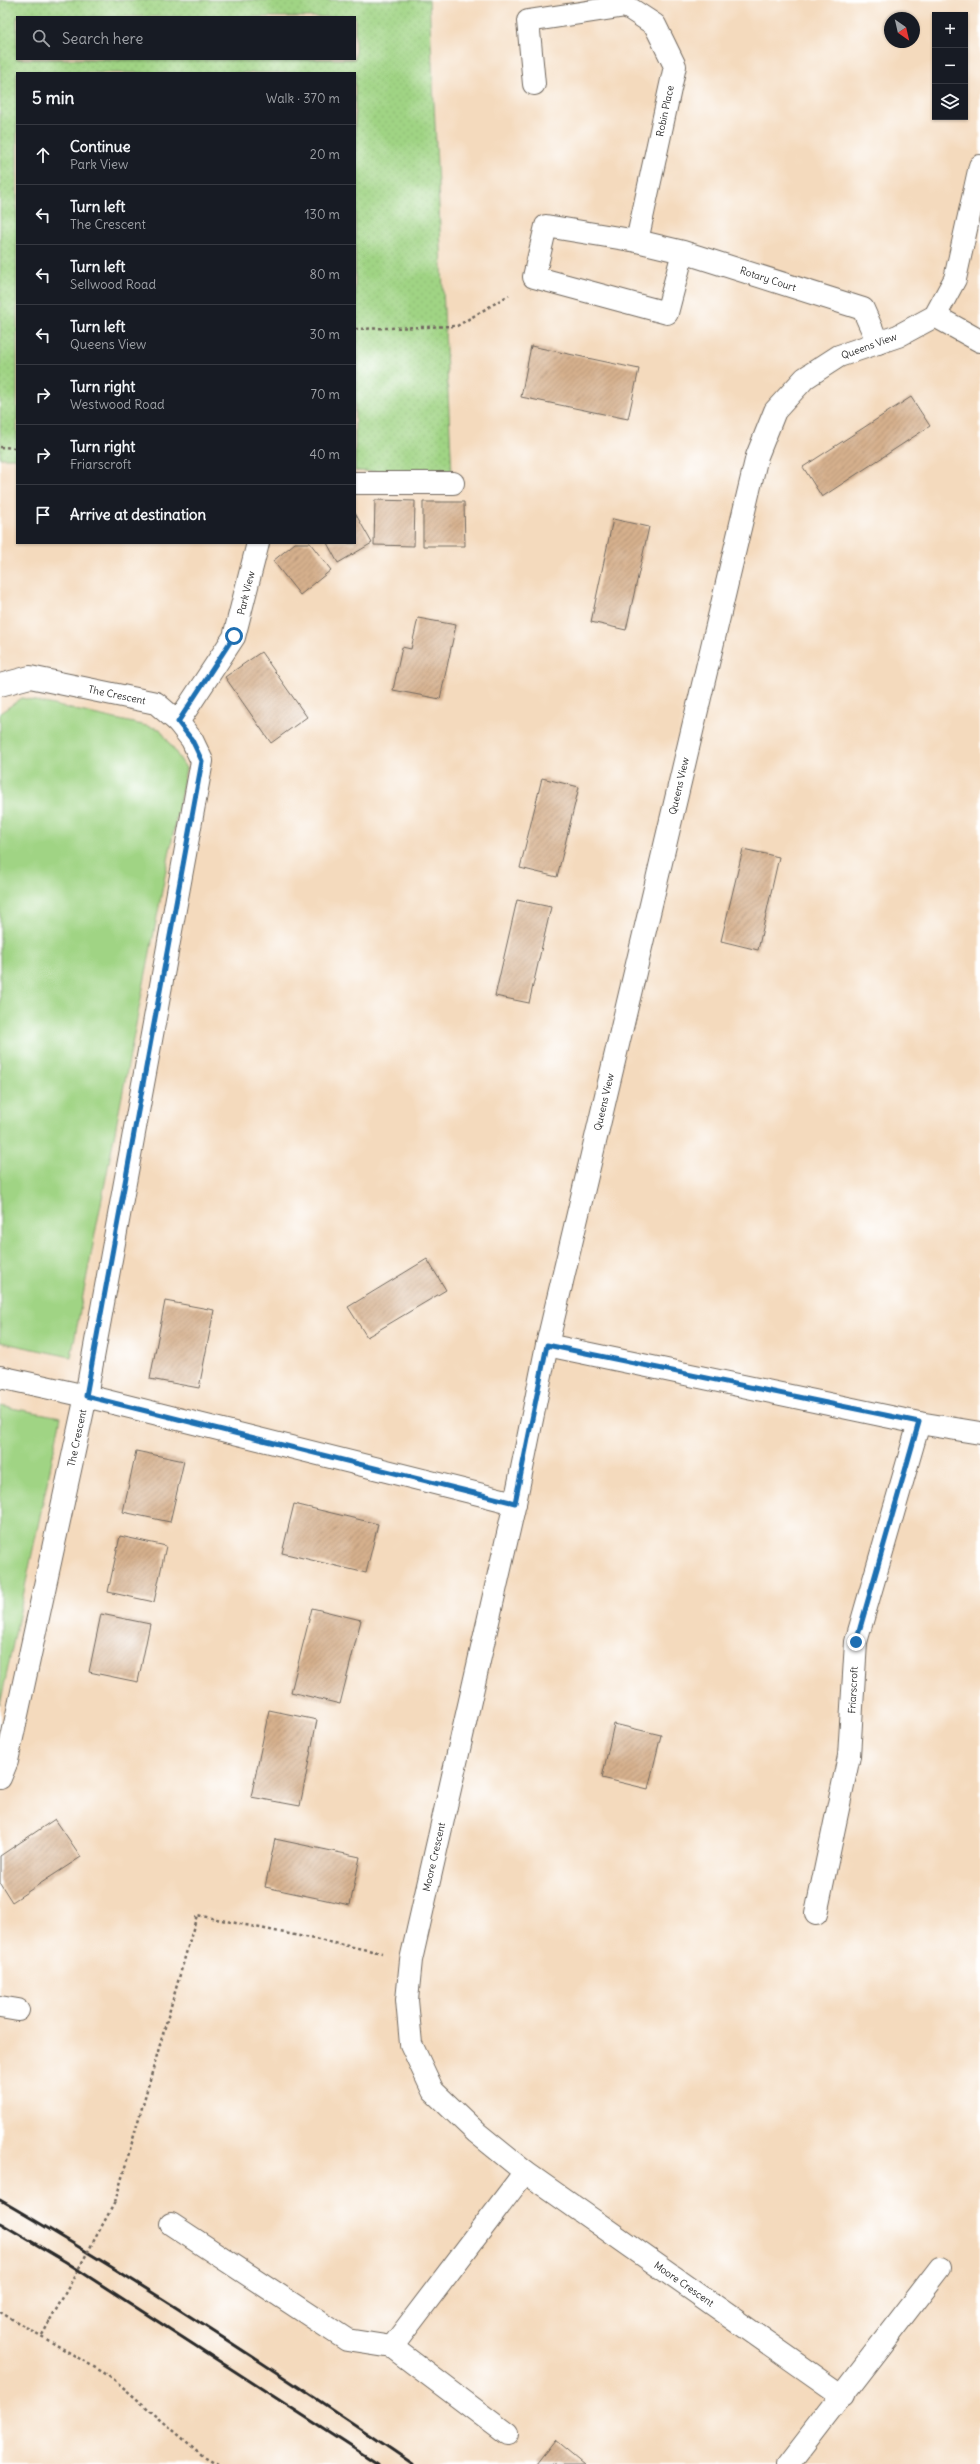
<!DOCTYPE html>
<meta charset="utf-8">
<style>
:root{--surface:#171b24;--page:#242831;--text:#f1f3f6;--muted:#9ea1a6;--line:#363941}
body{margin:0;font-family:Delius,sans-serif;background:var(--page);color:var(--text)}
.controls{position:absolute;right:12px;top:12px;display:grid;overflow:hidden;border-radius:0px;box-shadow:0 1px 3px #0004}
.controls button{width:36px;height:36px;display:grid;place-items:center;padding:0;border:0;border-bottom:1px solid var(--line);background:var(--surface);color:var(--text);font:20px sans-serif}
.compass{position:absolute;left:884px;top:12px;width:36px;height:36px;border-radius:50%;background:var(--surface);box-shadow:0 1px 3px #0004;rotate:146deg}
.stop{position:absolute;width:12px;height:12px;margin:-9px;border:3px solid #1f6fb2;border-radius:50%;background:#fff}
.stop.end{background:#1f6fb2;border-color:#fff;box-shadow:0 1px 4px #0008}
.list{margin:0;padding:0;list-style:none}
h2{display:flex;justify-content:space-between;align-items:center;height:52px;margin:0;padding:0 16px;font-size:17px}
h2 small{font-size:13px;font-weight:400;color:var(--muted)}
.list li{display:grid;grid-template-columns:26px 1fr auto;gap:12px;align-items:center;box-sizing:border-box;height:60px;padding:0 16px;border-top:1px solid var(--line)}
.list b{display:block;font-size:15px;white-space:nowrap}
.list p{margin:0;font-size:13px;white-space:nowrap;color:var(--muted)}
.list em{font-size:13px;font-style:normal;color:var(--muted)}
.icon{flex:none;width:22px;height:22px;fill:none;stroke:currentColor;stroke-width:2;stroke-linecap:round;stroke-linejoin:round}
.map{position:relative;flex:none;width:980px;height:2464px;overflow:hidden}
.search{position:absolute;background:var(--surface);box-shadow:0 1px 3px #0004;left:16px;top:16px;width:340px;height:44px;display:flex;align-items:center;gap:10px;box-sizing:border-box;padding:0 14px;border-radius:0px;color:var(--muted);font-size:15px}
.panel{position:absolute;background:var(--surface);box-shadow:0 1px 3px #0004;left:16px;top:72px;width:340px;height:472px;border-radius:0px}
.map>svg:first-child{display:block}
.grass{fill:#a0d484;stroke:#668058}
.park{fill:url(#park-dots);stroke:#668058;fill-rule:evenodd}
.building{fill:url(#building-hatch)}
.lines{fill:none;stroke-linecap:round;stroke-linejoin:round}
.minor-casing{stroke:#71685e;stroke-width:24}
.path{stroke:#71685e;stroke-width:2.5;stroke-dasharray:3 3;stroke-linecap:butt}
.minor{stroke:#fff;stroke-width:22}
.rail{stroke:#2b2b2b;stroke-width:3}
.path-bridge{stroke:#71685e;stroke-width:2.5;stroke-dasharray:3 3;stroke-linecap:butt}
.route{stroke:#1f6fb2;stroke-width:5}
.labels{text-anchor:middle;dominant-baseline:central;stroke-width:4;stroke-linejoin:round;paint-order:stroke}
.street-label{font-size:10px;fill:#2b2b2b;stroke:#fff}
</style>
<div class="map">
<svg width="980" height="2464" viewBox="0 0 980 2464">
<defs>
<pattern id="park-dots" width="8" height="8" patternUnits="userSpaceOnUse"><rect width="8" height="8" fill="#a0d484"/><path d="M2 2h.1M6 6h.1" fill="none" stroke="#8ab672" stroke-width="1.8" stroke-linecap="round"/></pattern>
<pattern id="building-hatch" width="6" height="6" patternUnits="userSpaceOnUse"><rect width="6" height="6" fill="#d6b08d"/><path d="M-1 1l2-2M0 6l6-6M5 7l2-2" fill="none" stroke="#ae8f73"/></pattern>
</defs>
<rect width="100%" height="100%" fill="#fff"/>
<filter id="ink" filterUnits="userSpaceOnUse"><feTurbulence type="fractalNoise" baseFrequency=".025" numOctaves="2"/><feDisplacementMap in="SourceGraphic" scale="8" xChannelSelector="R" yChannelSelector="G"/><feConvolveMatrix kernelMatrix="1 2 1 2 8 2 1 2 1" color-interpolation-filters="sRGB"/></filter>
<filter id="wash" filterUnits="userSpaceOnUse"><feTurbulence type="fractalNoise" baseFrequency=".012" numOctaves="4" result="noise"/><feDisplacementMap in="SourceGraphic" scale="16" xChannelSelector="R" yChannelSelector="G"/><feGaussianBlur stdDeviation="0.9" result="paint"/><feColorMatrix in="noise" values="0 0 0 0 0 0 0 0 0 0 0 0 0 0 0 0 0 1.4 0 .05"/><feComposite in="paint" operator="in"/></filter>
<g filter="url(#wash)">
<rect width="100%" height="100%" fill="#f4dabd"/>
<g class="grass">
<polygon points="22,698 160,729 186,768 71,1357 0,1342 0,713"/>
<polygon points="0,1406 61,1417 0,1705"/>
</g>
<path class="park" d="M0,0H429L452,474L355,471V73H17V458H0ZM17,17H355V59H17Z"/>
<g id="blocks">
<g class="building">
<polygon points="531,346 639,369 628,419 521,397"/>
<polygon points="911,397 930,426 822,497 803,467"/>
<polygon points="375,500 415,501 414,546 374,545"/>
<polygon points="423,502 464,502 465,546 423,546"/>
<polygon points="355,513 372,543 338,563 327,543 355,543"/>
<polygon points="613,519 649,527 626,630 591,622"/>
<polygon points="295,543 310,543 331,570 300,595 273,561"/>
<polygon points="418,618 456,625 440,699 393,690 402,647 411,649"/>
<polygon points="261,652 307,717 271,743 225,677"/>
<polygon points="542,778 579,787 557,877 520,868"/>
<polygon points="743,849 779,857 758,950 721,941"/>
<polygon points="517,900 551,907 529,1003 495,996"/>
<polygon points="427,1259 446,1290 367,1337 348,1307"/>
<polygon points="165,1301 214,1310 199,1388 150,1379"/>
<polygon points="136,1451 184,1461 170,1522 123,1512"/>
<polygon points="294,1504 378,1524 366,1573 282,1553"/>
<polygon points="120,1536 166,1546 154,1602 108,1592"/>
<polygon points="312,1608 361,1620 340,1704 291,1692"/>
<polygon points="101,1614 150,1624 138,1682 89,1672"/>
<polygon points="269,1710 317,1720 300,1806 251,1797"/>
<polygon points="614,1724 661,1735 648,1789 602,1778"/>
<polygon points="55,1819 81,1857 12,1902 0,1883 0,1856"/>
<polygon points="275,1839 360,1857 350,1905 265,1887"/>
<polygon points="555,2440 584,2464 536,2464"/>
</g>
</g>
</g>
<g filter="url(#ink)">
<use href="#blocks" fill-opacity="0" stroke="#71685e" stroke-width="1"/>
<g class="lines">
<g class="minor-casing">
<g id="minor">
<polyline points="626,6 655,25 675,66 637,241"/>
<polyline points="534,84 528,21 626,6"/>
<polyline points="683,252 667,313 534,277 546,226 637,241 683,252 863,309 878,343"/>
<polyline points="935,316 980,341"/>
<polyline points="355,483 453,483"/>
<polyline points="0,685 30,677 156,703 178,722 192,740 202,761 86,1396 7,1761 0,1778"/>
<polyline points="178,722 234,637 258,543"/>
<polyline points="547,1345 919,1423 980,1433"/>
<polyline points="0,1377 86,1396 515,1503"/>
<polyline points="816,1914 849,1756 856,1642 919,1423"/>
<polyline points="0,2007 18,2010"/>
<polyline points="171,2224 347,2340 392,2347 507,2434"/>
<polyline points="392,2347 525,2172"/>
<polyline points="843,2396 525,2172 477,2133 433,2091 411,2044 407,2000 411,1960 515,1503 547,1345 757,456 775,411 805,378 839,356 898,336 935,316 955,279 980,166"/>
<polyline points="789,2464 940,2268"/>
</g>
</g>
<g class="path">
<polyline points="355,329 457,326 509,295"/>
<polyline points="0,447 17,448"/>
<polyline points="115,2202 197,1915 382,1953"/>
<polyline points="0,2312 111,2377 202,2455 218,2464"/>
<polyline points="42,2335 50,2321"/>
</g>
<use href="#minor" class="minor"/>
<g class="rail">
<path d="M0,2200C141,2282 278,2372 413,2464"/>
<polyline points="0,2223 66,2262 378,2464"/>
</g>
<polyline class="path-bridge" points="50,2321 115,2202"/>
</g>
</g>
<g class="lines" filter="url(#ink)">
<polyline class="route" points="234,636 178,722 192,740 202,761 86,1396 515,1503 547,1345 919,1422 856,1642"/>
</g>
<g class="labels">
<g class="street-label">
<text transform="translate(665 111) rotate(-78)">Robin Place</text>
<text transform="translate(768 279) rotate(18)">Rotary Court</text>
<text transform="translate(869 346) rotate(-20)">Queens View</text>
<text transform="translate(246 593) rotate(-76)">Park View</text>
<text transform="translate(117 695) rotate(12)">The Crescent</text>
<text transform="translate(679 786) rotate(-77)">Queens View</text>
<text transform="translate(604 1102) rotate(-77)">Queens View</text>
<text transform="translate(77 1438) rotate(-78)">The Crescent</text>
<text transform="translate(853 1690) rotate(-87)">Friarscroft</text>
<text transform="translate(434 1857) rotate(-77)">Moore Crescent</text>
<text transform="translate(684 2284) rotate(35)">Moore Crescent</text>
</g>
</g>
</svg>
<div class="controls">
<button>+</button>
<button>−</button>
<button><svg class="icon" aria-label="layers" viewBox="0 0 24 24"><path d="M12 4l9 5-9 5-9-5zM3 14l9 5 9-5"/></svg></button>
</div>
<svg class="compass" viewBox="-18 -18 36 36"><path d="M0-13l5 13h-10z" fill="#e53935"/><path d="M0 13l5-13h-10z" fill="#9ea1a6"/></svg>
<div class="stop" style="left:234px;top:636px"></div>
<div class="stop end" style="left:856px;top:1642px"></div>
<div class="search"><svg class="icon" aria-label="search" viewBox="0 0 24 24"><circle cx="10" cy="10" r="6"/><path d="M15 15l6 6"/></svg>Search here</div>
<section class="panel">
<h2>5 min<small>Walk · 370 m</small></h2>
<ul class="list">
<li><svg class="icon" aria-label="ahead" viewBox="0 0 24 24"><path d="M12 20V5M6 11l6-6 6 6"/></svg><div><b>Continue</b><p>Park View</p></div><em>20 m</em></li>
<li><svg class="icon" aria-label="left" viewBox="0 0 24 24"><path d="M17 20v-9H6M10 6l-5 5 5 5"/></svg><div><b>Turn left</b><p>The Crescent</p></div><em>130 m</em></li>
<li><svg class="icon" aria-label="left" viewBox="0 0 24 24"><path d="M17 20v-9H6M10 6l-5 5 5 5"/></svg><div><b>Turn left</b><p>Sellwood Road</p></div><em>80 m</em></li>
<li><svg class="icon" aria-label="left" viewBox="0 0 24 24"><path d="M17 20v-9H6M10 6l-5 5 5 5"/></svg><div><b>Turn left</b><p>Queens View</p></div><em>30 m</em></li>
<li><svg class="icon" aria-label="right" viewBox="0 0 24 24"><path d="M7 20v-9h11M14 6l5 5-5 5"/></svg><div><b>Turn right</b><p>Westwood Road</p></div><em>70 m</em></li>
<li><svg class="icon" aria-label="right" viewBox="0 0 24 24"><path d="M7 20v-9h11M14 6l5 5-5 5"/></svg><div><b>Turn right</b><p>Friarscroft</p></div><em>40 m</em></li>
<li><svg class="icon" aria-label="arrive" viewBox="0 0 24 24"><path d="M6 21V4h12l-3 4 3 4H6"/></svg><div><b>Arrive at destination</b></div></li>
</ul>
</section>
</div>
